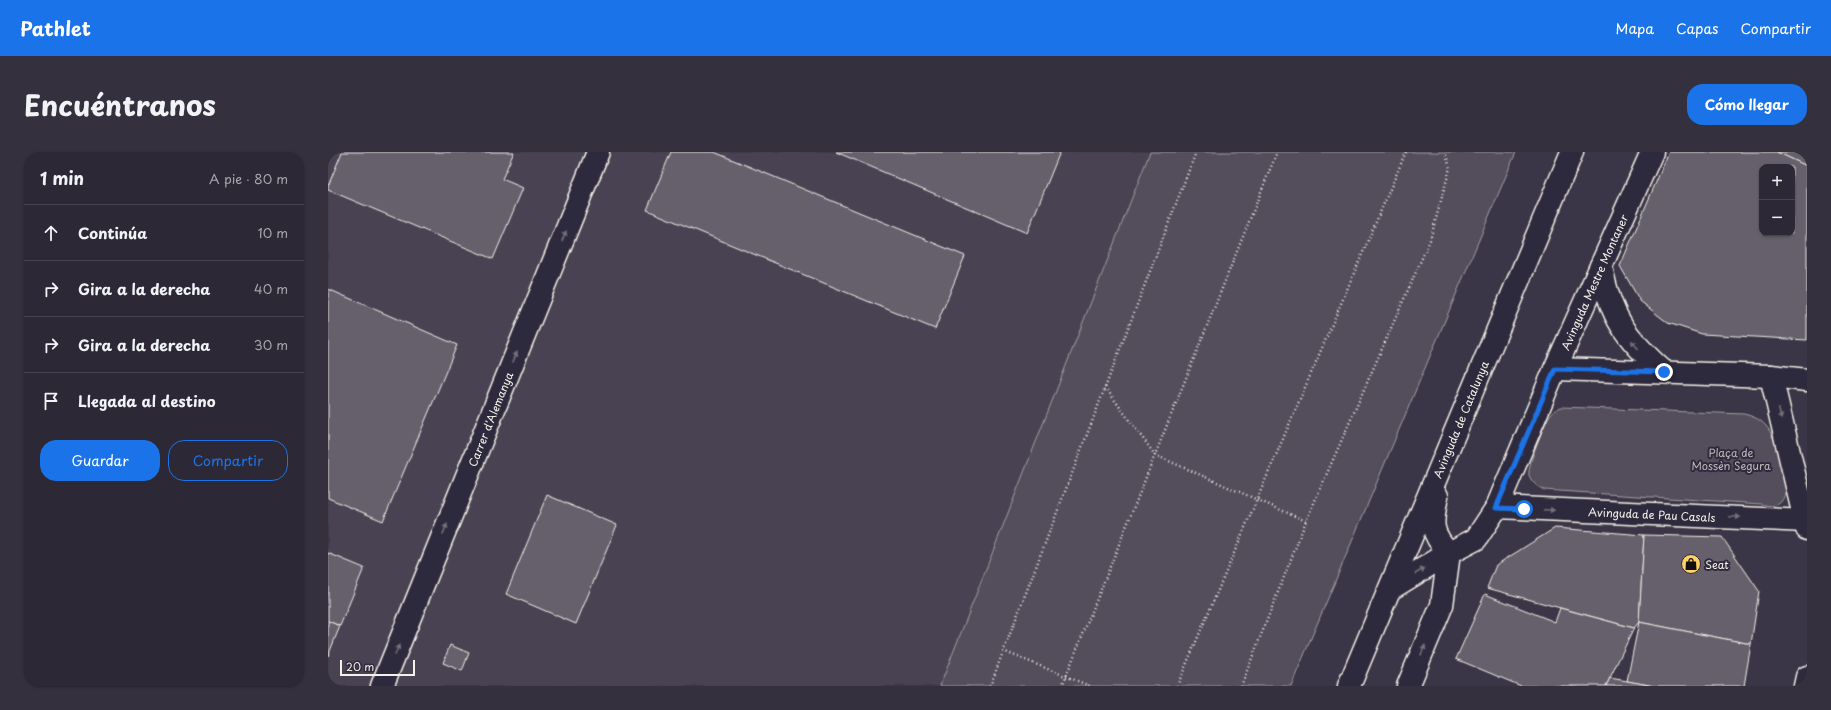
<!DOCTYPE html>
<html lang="es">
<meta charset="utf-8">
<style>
:root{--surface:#2c2835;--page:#34303d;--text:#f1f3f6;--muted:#a6a6ad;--line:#484450;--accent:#1a73e8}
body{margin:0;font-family:"Playpen Sans",sans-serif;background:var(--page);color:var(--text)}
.controls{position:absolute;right:12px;top:12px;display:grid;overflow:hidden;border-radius:8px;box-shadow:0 1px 3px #0004}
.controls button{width:36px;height:36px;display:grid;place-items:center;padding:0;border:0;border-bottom:1px solid var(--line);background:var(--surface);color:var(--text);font:20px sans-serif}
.scale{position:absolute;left:12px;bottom:10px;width:75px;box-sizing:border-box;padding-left:4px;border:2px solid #f4f1e8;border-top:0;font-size:11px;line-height:14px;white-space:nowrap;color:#f4f1e8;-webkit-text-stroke:3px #2f2a3d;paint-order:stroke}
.stop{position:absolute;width:12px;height:12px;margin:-9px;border:3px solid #1a73e8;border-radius:50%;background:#fff}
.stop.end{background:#1a73e8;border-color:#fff;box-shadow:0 1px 4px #0008}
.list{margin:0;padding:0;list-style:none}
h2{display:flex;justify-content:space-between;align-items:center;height:52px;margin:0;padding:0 16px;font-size:17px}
h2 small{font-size:13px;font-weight:400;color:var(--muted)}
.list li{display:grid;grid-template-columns:26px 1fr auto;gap:12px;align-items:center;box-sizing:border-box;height:56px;padding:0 16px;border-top:1px solid var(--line)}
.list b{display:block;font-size:15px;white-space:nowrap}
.list em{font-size:13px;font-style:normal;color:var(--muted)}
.actions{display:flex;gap:8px;padding:12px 16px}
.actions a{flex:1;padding:9px 0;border:1px solid var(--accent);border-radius:16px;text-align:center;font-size:14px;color:var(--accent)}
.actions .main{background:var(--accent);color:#fff}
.icon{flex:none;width:22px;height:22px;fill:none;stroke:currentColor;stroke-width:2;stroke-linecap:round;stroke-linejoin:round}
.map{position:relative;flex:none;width:1479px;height:534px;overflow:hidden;border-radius:16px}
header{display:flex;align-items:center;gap:24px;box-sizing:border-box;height:56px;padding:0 20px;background:var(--accent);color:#fff}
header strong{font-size:19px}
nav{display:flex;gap:22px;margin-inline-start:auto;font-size:14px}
.intro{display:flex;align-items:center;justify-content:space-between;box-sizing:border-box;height:96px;padding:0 24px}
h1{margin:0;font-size:28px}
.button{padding:10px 18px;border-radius:16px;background:var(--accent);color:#fff;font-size:14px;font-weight:700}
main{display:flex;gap:24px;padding:0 24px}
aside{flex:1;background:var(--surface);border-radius:16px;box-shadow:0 1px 3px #0004}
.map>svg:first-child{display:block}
.built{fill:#484352}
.green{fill:#534e5c;stroke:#a4a0a2}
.building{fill:#65616c;stroke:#f4f1e8;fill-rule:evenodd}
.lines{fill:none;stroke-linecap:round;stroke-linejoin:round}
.street-casing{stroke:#f4f1e8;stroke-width:25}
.secondary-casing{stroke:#f4f1e8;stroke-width:25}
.path{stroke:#f4f1e8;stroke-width:2.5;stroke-dasharray:1 3;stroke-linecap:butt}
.street{stroke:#2f2a3d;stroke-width:22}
.secondary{stroke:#2f2a3d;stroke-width:22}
.oneway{fill:#747079}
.route{stroke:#1a73e8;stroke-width:5}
.labels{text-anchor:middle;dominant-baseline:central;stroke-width:4;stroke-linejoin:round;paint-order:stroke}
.street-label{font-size:11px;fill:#f4f1e8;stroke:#2f2a3d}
.park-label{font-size:11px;fill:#bcb8b7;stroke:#2f2a3d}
.poi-label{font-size:11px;fill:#f4f1e8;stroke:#2f2a3d;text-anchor:start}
</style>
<header>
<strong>Pathlet</strong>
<nav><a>Mapa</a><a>Capas</a><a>Compartir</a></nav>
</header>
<div class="intro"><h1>Encuéntranos</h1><a class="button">Cómo llegar</a></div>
<main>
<aside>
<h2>1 min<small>A pie · 80 m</small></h2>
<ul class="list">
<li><svg class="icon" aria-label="ahead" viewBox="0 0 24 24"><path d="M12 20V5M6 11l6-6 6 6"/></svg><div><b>Continúa</b></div><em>10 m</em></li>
<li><svg class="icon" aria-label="right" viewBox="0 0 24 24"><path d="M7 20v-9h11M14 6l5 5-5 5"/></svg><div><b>Gira a la derecha</b></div><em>40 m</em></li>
<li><svg class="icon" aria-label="right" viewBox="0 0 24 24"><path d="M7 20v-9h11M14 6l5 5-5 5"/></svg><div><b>Gira a la derecha</b></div><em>30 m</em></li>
<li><svg class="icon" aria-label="arrive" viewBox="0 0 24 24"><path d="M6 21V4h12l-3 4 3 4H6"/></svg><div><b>Llegada al destino</b></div></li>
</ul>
<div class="actions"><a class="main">Guardar</a><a>Compartir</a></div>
</aside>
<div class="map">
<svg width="1479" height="534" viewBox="0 0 1479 534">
<rect width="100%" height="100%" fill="#3b3647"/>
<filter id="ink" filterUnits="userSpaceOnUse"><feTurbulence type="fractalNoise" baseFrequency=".025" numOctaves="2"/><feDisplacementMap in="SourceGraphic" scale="8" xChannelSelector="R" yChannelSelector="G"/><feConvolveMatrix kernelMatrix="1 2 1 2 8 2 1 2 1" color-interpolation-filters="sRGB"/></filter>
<g filter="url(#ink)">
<polygon class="built" points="0,0 822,0 612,534 0,534"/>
<g class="green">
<polygon points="822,0 1188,0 963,534 612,534"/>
<path d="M1233,255L1416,262C1424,264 1432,267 1438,274C1451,288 1477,366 1434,352L1216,338C1210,335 1203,330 1201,323C1199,315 1217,269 1223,262C1226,258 1229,257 1233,255Z"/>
</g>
<g class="building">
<polygon points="14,0 186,0 174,27 195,36 165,107 0,38 0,34"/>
<polygon points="343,0 386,0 637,104 607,177 319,58"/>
<polygon points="508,0 732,0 699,81"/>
<path d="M1341,0H1449L1479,14V188L1374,182L1340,171L1312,149L1292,114ZM1434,15H1464V81H1434Z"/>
<polygon points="1449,0 1479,0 1479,14"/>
<polygon points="0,137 129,193 55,369 0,346"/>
<polygon points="219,343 289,373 248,472 178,442"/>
<polygon points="1227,376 1316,383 1311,470 1306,476 1159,436 1168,413"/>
<polygon points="1316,383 1394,385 1431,439 1423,492 1311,470"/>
<polygon points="0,401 36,416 12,474 0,469"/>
<polygon points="1157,442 1227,470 1232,456 1306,476 1278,534 1193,534 1128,507"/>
<polygon points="0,469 12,474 0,504"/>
<polygon points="1311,470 1423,492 1416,534 1326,534 1299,529"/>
<polygon points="122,493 141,501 134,519 115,511"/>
<polygon points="1282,526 1299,529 1326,534 1278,534"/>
</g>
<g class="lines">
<g class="street-casing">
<g id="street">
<path d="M1273,114C1282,165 1298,186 1336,220"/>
<polyline points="1227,217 1443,224 1479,228"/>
<polyline points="1443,224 1479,377"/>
<path id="s1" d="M1169,355L1479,369"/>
<path id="s2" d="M54,534L270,0"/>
<path id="s3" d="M1080,534L1114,453L1121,401L1148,387L1169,355L1227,217L1324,0"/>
<polyline points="1477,534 1479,525"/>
</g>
</g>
<g class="secondary-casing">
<g id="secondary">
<path d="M1062,437L1121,401C1101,379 1104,371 1109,344"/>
<path id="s4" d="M1021,534L1244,0"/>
</g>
</g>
<g class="path">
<polyline points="777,235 827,303 978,369"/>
<polyline points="675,499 762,534"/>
<polyline points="662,534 868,0"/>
<polyline points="734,534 949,0"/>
<polyline points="849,534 1078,0"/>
<polyline points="913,534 978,369 1102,88 1122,16 1117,0"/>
</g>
<use href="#street" class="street"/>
<use href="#secondary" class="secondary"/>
</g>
<defs><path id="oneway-solid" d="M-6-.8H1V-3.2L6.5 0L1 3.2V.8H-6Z"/></defs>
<g class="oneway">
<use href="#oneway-solid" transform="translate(236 84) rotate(-68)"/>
<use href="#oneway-solid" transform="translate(1307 193) rotate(-130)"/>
<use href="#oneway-solid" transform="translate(187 205) rotate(-68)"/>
<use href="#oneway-solid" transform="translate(1452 262) rotate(77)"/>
<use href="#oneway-solid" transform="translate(1221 358) rotate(2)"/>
<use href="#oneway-solid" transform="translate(1407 365) rotate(2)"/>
<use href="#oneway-solid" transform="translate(117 377) rotate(-68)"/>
<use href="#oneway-solid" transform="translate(1092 419) rotate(-31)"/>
<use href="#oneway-solid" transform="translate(69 498) rotate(-68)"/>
<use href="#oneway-solid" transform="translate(1095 498) rotate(-67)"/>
</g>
</g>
<g class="lines" filter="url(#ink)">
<polyline class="route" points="1196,357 1168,356 1227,217 1336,220"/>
</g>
<defs>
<g id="shop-disc" transform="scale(1)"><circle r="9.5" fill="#ffd166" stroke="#2f2a3d"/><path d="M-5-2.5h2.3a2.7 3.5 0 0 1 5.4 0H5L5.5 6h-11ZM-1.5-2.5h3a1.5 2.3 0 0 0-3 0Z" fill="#111"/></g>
</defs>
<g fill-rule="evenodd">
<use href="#shop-disc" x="1363" y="412"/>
</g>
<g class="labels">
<g class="street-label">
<text stroke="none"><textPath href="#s3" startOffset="454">Avinguda Mestre Montaner</textPath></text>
<text stroke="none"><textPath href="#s2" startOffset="288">Carrer d'Alemanya</textPath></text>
<text stroke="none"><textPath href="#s4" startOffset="289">Avinguda de Catalunya</textPath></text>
<text stroke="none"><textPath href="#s1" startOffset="155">Avinguda de Pau Casals</textPath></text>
</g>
<g class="park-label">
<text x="1403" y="300">Plaça de<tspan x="1403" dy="13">Mossèn Segura</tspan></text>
</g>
<g class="poi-label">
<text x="1377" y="412">Seat</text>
</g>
</g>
</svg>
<div class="controls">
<button>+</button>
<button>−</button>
</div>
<div class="scale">20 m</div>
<div class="stop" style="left:1196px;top:357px"></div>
<div class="stop end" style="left:1336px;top:220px"></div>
</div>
</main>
